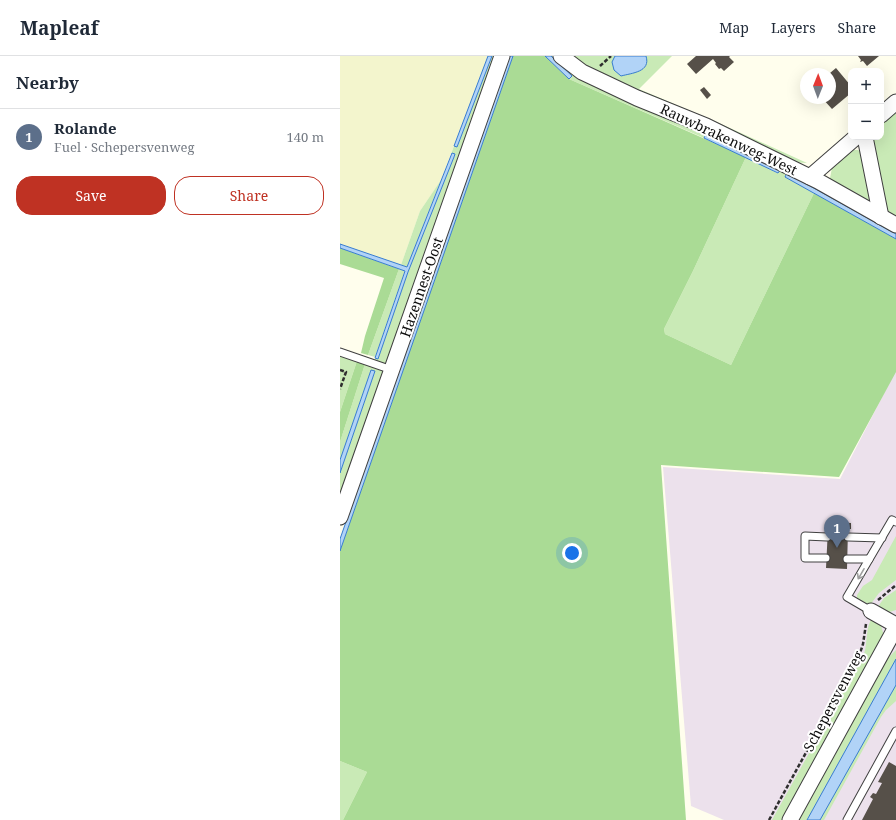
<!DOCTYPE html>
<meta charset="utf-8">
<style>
:root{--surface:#fff;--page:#f2f2f3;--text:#1f2937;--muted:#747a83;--line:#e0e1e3;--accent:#bf3223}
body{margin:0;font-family:"Noto Serif",serif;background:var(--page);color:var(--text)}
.controls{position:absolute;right:12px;top:12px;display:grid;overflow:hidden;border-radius:8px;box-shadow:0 4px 16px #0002}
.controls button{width:36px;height:36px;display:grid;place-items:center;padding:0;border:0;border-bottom:1px solid var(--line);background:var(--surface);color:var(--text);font:20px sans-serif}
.compass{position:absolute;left:460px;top:12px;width:36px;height:36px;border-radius:50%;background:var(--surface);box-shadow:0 4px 16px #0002;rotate:1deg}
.you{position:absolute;left:232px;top:497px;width:14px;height:14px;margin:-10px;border:3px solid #fff;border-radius:50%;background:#1a73e8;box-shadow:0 0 0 6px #1a73e833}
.badge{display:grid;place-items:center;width:26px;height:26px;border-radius:50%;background:var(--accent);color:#fff;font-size:13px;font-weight:700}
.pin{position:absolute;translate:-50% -33px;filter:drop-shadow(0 1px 2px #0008)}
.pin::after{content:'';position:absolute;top:21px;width:14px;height:12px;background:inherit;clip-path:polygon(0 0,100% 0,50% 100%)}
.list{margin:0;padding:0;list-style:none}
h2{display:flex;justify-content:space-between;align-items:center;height:52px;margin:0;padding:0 16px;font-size:17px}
h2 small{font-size:13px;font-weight:400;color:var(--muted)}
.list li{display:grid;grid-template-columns:26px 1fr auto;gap:12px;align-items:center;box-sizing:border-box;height:56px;padding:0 16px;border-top:1px solid var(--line)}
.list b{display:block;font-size:15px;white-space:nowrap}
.list p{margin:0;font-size:13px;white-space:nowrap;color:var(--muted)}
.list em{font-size:13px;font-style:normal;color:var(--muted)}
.actions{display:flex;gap:8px;padding:12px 16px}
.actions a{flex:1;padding:9px 0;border:1px solid var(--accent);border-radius:16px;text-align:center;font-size:14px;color:var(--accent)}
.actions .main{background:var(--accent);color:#fff}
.map{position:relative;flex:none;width:556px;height:764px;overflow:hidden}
header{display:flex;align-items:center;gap:24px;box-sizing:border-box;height:56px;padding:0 20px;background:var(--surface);border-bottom:1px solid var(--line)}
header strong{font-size:19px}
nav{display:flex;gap:22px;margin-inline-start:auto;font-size:14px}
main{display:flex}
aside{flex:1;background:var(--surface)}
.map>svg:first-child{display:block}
.industrial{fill:#ece1ec}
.farmland{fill:#f3f5cd}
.green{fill:#c9eab6}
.forest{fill:#aadb95}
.water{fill:#b1d3f7;stroke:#377ccf}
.building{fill:#565049}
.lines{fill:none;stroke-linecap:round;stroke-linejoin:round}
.lane-casing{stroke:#404040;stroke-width:9}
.street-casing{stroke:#404040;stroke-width:17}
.path{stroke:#2f2f2f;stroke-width:2.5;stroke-dasharray:4 2;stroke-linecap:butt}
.lane{stroke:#fff;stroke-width:7}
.street{stroke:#fff;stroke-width:15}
.oneway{stroke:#9e9e9e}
.labels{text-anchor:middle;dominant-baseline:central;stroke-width:4;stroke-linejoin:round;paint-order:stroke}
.street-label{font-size:14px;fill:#0d0d0d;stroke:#fff}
</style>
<header>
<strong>Mapleaf</strong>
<nav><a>Map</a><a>Layers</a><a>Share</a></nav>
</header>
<main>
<aside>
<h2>Nearby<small></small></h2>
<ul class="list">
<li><span class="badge" style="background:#5c6f8a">1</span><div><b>Rolande</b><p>Fuel · Schepersvenweg</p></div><em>140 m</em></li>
</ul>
<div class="actions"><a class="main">Save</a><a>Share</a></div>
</aside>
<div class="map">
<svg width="556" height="764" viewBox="0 0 556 764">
<rect width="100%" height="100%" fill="#fffeed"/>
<polygon class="industrial" points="556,314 556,764 384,764 351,750 323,411 500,423"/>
<polygon class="farmland" points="0,0 148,0 101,124 80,155 61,209 0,188"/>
<g class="green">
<polygon points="152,0 157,0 50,308 43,308 34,304 35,302 38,303 68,216 114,101 115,99 112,97 111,98 114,90 117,91"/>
<polygon points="211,0 216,0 378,79 556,173 556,178 447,117 446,121 474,137 391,309 325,278 324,273 353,215 406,101 437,117 440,114 366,78 364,82 229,23 232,20"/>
<polygon points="226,0 332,0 299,33 381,68 467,107 448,106"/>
<polygon points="556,54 556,165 551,163 546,154 533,85 534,81 541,81 541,67"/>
<polygon points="512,94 518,94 521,96 531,147 489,127 492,112"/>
<polygon points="101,124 67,211 61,209 80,155"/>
<polygon points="59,213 65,214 35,301 28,299"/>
<polygon points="0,300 17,305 0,356"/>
<polygon points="25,308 34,311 34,312 41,314 44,317 0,449 0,417 35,315 31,314 0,404 0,386"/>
<polygon points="556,480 556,524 539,537 530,549 517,542 517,539 523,530 532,524"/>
<polygon points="556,534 556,554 546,557 537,552 544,542"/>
<path d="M532,562L540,566L544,580L442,764H432L524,598C528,586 525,573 532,562Z"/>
<polygon points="556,594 556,603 467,764 458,764 548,602"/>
<polygon points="556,628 556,645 546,654 541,661 484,764 480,764"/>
<polygon points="0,705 27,716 3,764 0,764"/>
</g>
<g class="forest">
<polygon points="173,0 205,0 229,23 406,101 353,215 324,273 325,278 391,309 474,137 556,183 556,316 499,421 321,409 346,764 3,764 27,716 0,705 0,495"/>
<polygon points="0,192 59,213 28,299 21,297 25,280 44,222 0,208"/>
<polygon points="17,305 25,308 0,386 0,356"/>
</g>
<g class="water">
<polygon points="148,0 152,0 117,91 114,90"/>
<polygon points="169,0 173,0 0,495 0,483"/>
<polygon points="205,0 211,0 232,20 229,23"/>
<path d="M275,0H306C311,16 292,17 281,20L274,14L272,6Z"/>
<polygon points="366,78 440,114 438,117 364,82"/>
<polygon points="112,97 115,98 114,101 68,216 38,303 35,302 65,215 0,192 0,188 67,211"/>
<polygon points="447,117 556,178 556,183 445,121"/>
<polygon points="31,314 35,315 0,417 0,404"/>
<polygon points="556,603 556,629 480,764 467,764"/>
</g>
<g class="building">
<polygon points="356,0 390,0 389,1 394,6 384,15 381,12 379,13 375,8 376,7 373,3 356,18 347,8"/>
<polygon points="518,0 539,0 527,10 523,5 520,6 521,4"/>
<polygon points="496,12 511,30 511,37 492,53 482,42 490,42 490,27 491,26 490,17"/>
<polygon points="364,31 371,39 367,43 360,34"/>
<polygon points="494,466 511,467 511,473 508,473 507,513 486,512 488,472 494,473"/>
<polygon points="549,706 556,710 556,764 522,764 533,743 530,741 533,737 536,738 542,727 538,726"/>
</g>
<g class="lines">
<g class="lane-casing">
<g id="lane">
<polyline points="0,296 52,314"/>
<polyline points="508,481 542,482"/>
<polyline points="486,502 465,502 465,480 487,481"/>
<polyline points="507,503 529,503"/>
<polyline points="531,555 507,541 552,464 556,466"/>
<polyline points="507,764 556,675"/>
</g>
</g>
<g class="street-casing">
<g id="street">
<polyline points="221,0 242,16 259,24 297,42 366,70 478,125 556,169"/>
<polyline points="541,59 556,46"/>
<polyline points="525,81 541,161"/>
<polyline points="470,121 516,81"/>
<polyline points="0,461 162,0"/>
<polyline points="531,555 556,569"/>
<polyline points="450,764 556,571"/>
</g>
</g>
<g class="path">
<polyline points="260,10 271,0"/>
<polyline points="0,314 6,316 0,333"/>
<polyline points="538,544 556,529"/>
<polyline points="429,764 519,600 523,588 526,568"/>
</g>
<use href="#lane" class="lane"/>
<use href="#street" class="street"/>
</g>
<defs><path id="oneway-shaft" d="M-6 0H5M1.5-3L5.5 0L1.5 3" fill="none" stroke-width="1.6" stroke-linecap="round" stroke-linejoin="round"/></defs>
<use class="oneway" href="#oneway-shaft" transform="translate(521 518) rotate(120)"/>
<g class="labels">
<g class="street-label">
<text transform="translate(389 83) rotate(25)">Rauwbrakenweg-West</text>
<text transform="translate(81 231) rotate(-71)">Hazennest-Oost</text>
<text transform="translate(493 645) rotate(-62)">Schepersvenweg</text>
</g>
</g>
</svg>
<div class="controls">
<button>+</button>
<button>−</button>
</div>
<svg class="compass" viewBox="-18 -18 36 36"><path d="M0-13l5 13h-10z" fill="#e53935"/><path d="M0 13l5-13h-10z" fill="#747a83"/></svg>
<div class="you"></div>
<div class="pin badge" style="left:497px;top:492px;background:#5c6f8a">1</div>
</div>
</main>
